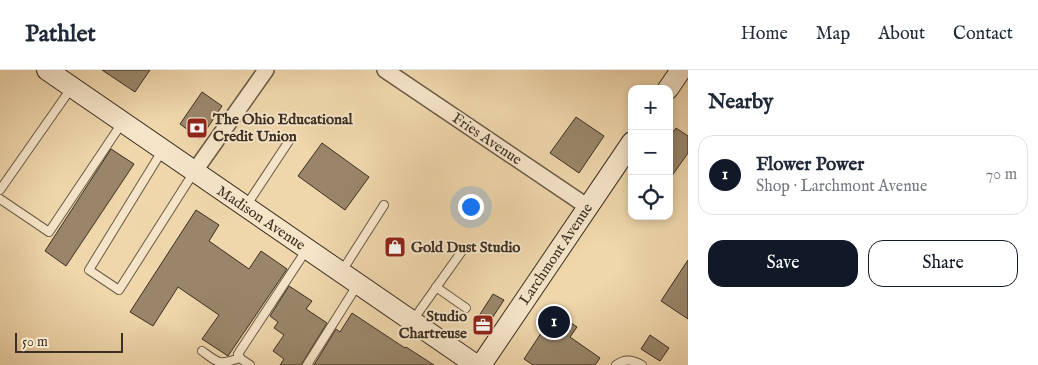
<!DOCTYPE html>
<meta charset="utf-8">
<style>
:root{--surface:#fff;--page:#f2f2f3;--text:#1f2937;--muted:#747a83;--line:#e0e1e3;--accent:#111827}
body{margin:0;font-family:"IM FELL English",serif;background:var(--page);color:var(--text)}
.controls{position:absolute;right:15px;top:15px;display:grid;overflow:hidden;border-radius:10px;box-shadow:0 2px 8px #0003}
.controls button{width:45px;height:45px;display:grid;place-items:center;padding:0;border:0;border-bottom:1px solid var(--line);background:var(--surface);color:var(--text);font:25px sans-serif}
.scale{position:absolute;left:15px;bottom:12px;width:108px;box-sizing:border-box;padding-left:5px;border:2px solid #3b2f23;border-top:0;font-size:14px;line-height:18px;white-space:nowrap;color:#3b2f23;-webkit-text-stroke:4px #f5e4c8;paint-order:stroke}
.you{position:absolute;left:470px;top:136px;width:18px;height:18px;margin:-12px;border:4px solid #fff;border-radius:50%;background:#1a73e8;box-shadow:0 0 0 8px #1a73e833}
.badge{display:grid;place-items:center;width:32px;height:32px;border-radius:50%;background:var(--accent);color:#fff;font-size:16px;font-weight:700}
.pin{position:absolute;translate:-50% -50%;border:2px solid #fff;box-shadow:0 1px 5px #0006}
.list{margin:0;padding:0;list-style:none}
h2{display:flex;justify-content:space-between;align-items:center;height:65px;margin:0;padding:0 20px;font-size:21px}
h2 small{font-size:16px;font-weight:400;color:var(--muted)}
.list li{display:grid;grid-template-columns:32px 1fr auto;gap:15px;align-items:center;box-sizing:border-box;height:80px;margin:0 10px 10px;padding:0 10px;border:1px solid var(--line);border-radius:15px}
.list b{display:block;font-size:19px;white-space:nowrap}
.list p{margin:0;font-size:16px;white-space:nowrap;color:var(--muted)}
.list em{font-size:16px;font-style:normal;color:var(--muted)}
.actions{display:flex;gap:10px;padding:15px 20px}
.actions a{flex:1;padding:11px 0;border:1px solid var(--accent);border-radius:15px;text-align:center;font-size:18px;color:var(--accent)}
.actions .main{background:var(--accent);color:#fff}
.icon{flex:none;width:28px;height:28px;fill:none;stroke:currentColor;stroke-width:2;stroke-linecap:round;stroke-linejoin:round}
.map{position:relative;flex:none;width:688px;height:295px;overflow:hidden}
header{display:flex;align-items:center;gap:30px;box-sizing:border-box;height:70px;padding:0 25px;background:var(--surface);border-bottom:1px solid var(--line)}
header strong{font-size:24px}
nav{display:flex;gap:28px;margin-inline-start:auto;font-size:18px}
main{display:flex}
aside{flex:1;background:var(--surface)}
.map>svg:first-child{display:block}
.building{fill:#99866a;stroke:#3b2f23}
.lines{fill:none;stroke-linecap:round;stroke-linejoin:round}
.lane-casing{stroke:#685945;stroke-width:10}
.street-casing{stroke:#685945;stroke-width:18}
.secondary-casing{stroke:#3b2f23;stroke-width:22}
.lane{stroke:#f5e4c8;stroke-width:8}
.street{stroke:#f5e4c8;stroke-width:15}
.secondary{stroke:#f5e4c8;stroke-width:20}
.labels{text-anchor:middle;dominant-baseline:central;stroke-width:4;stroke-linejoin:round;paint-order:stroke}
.poi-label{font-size:15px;font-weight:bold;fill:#3b2f23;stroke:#f5e4c8;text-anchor:start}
.street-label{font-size:15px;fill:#3b2f23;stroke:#f5e4c8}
</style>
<header>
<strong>Pathlet</strong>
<nav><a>Home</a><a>Map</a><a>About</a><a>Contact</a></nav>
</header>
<main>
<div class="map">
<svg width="688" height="295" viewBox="0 0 688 295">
<rect width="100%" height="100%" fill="#efd6ab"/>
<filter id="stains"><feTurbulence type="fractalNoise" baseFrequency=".004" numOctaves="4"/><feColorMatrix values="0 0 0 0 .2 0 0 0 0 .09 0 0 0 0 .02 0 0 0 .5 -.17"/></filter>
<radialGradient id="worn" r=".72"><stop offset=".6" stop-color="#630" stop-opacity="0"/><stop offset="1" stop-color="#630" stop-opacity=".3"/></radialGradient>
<g class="building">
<polygon points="102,0 150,0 135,22"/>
<polygon points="202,22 222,36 200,69 180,54"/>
<polygon points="576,47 604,66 579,103 550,83"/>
<polygon points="676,58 688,66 688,83 669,110 669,67"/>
<polygon points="322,73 369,107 345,140 298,106"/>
<polygon points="111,79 134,94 66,196 45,181"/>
<polygon points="196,140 219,155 209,171 249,199 261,181 287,199 228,286 202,269 219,245 178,217 153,256 130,242"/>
<polygon points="688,190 688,249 661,231"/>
<polygon points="289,216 312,231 306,239 327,253 301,295 280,295 284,289 273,281 284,265 274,258 278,252 270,246"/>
<polygon points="493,224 504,230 483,262 473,255"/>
<polygon points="555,242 577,257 570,267 600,288 595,295 533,295 524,289"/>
<polygon points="352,243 405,278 406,277 434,295 314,295 336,259 340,262"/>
<polygon points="650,265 669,278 660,291 641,279"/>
</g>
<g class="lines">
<g class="lane-casing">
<g id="lane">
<polyline points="162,81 89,200 119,220 194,102"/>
<polyline points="0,120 72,17"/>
<polyline points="0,129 49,162 122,53"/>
<polyline points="246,136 291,68"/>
<polyline points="342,201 384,135"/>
<polyline points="436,217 466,238"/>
<polyline points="413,250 462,181"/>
<path d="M202,281C220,294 219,295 240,288"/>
<polyline points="250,295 241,289 238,284 307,179"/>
<polyline points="307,295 358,214"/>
<path d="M616,295C625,288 633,290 642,295"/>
</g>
</g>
<g class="street-casing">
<g id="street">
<polyline points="385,0 588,137"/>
<polyline points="194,102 266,0"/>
</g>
</g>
<g class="secondary-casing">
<g id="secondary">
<polyline points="47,0 476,295"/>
<polyline points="668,19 681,0"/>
<polyline points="481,295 632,72"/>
</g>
</g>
<use href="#lane" class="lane"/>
<use href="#street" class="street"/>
<use href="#secondary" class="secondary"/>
</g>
<defs>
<g id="bank-square" transform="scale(1.125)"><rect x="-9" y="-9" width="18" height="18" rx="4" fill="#8f2418" stroke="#f5e4c8"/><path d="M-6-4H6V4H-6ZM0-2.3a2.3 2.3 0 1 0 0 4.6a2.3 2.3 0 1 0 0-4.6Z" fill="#fff"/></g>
<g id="shop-square" transform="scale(1.125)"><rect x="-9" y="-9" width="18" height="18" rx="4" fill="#8f2418" stroke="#f5e4c8"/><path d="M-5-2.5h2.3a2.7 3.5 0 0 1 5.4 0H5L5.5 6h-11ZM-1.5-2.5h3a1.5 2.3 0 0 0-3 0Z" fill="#fff"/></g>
<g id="office-square" transform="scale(1.125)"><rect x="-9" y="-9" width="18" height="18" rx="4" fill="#8f2418" stroke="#f5e4c8"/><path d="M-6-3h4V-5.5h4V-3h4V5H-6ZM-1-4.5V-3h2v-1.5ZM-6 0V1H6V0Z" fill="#fff"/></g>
</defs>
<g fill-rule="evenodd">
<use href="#bank-square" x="197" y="58"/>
<use href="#shop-square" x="395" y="177"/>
<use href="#office-square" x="483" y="255"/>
</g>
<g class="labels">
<g class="poi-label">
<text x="213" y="49">The Ohio Educational<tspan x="213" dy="17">Credit Union</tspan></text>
<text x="411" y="177">Gold Dust Studio</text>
<text x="467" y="246" text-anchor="end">Studio<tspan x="467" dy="17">Chartreuse</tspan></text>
</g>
<g class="street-label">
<text transform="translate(487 69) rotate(34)">Fries Avenue</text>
<text transform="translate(261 148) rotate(34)">Madison Avenue</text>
<text transform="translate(556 184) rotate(-56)">Larchmont Avenue</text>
</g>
</g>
<rect width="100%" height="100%" filter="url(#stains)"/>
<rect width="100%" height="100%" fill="url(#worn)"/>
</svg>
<div class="controls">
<button>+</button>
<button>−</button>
<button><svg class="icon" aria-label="locate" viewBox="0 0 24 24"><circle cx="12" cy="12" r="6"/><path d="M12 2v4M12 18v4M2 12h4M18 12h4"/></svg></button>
</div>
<div class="scale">50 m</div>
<div class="you"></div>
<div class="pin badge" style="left:554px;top:252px">1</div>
</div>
<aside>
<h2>Nearby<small></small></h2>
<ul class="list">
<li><span class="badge">1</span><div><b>Flower Power</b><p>Shop · Larchmont Avenue</p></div><em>70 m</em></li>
</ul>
<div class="actions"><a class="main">Save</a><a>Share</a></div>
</aside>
</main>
